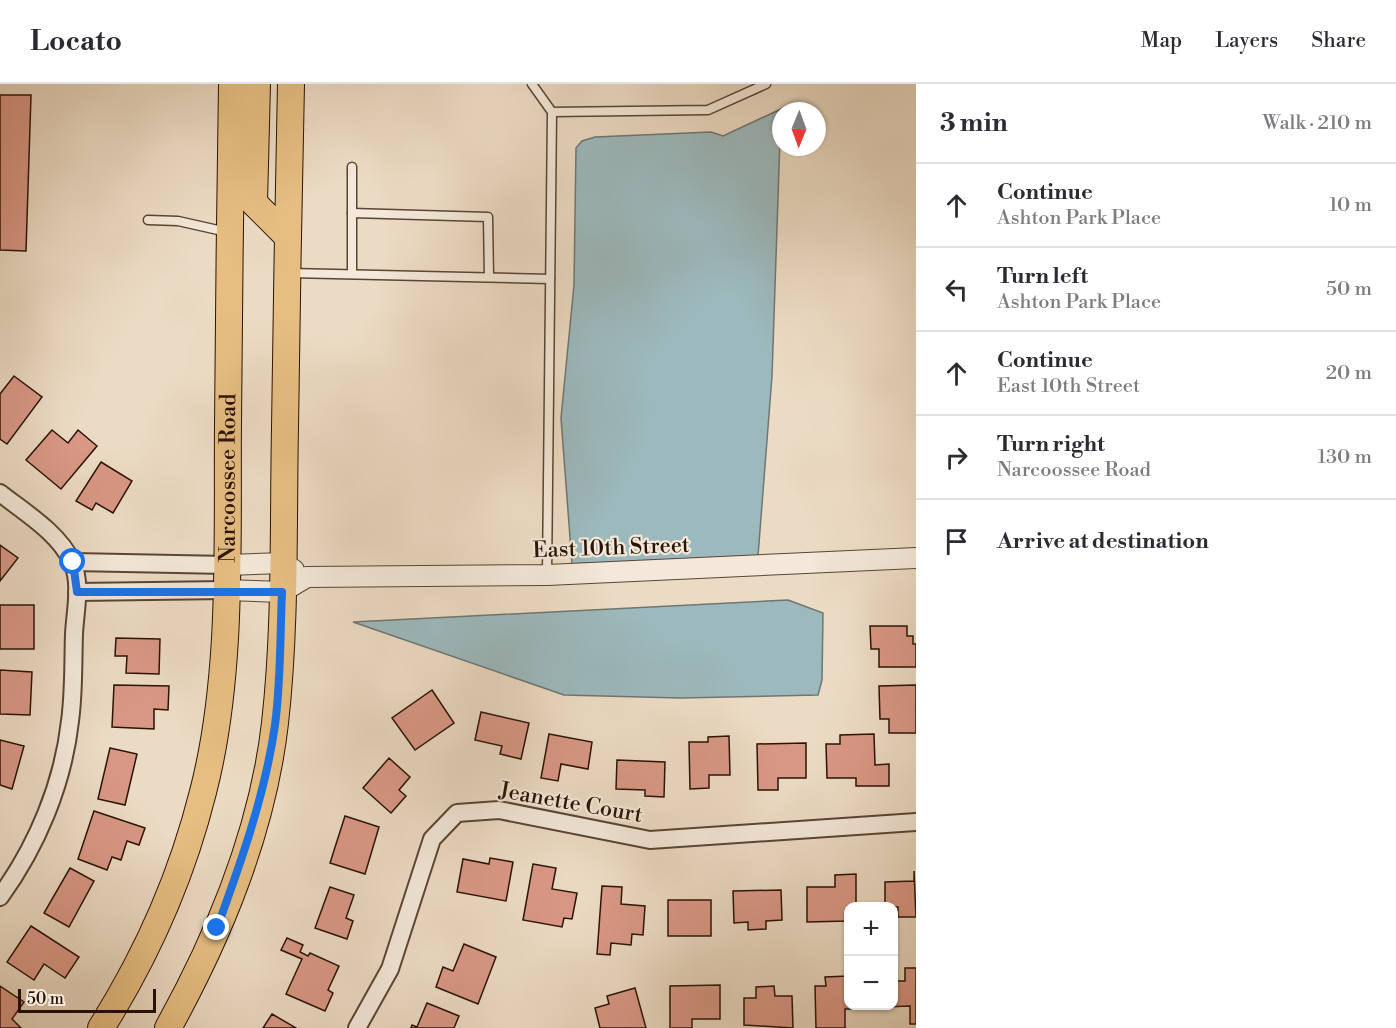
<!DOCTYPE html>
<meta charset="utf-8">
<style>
:root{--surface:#fff;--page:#f7f7f7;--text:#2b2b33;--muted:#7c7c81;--line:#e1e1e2}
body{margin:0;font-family:"Libre Bodoni",serif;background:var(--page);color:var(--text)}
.controls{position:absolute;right:18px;bottom:18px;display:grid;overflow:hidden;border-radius:12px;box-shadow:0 2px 4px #0004}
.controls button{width:54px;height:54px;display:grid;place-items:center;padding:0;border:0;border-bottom:2px solid var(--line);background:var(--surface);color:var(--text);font:30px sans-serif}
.compass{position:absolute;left:772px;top:18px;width:54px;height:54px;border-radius:50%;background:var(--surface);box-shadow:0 2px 4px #0004;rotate:181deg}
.scale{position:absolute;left:18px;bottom:15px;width:138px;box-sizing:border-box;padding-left:6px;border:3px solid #2b1204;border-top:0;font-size:16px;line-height:21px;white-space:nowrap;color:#2b1204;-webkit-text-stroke:4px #f3e8d9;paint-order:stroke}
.stop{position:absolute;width:18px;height:18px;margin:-14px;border:4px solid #1a73e8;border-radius:50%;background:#fff}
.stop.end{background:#1a73e8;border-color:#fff;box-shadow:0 2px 6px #0008}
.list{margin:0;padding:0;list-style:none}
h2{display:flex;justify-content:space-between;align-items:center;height:78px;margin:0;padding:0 24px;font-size:26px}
h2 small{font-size:20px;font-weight:400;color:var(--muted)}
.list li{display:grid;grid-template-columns:39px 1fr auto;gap:18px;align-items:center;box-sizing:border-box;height:84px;padding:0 24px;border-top:2px solid var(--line)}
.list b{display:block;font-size:22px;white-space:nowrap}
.list p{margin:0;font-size:20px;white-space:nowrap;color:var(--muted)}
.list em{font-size:20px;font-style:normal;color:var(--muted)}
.icon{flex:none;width:33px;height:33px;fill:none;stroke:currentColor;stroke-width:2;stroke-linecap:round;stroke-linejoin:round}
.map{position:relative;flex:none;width:916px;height:944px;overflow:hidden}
header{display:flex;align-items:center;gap:36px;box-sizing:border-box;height:84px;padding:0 30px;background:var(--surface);border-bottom:2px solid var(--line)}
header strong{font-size:28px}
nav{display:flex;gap:33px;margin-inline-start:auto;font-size:21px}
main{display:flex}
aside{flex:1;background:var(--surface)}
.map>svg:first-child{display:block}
.water{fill:#9cb9bd;stroke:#6f7673;stroke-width:1.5}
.building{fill:#d99886;stroke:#2b1204;stroke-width:1.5}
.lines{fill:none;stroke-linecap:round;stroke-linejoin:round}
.service-casing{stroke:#5b4434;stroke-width:11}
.minor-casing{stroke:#5b4434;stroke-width:20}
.tertiary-casing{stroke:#5b4434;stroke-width:22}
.primary-casing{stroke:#2b1204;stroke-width:28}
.service{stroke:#f3e8d9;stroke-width:8}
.minor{stroke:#f3e8d9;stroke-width:16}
.tertiary{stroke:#f3e8d9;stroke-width:20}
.primary{stroke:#e6be82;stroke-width:26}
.route{stroke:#1a73e8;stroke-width:8}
.labels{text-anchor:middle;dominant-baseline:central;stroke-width:4.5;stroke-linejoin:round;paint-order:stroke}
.street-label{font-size:22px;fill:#2b1204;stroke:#f3e8d9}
</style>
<header>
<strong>Locato</strong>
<nav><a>Map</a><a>Layers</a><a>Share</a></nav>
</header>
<main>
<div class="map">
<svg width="916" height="944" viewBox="0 0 916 944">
<rect width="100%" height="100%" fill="#ecdbc4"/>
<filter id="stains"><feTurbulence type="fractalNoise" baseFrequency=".00333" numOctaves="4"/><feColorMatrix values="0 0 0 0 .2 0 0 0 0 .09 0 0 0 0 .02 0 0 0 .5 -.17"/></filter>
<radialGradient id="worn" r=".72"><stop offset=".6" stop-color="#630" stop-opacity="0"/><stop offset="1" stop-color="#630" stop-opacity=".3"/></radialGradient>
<g class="water">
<polygon points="781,25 772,292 758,472 572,480 561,334 574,201 576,64 582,57 595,53 711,48 723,52"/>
<polygon points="788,516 823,529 822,596 818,611 680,614 564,611 353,538"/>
</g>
<g class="building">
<polygon points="0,11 31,11 26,167 0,166"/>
<polygon points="14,292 42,313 7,360 0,355 0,310"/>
<polygon points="52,346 68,359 78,346 97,362 61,405 26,376"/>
<polygon points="101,378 132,397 113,429 96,419 92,426 76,417"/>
<polygon points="0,461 18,474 0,497"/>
<rect x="0" y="521" width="34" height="44"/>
<polygon points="870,542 907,542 907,552 913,552 913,560 916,560 916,583 879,583 879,565 871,565"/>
<polygon points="116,554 160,555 159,590 126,589 127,572 115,572"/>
<polygon points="0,586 32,588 30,631 0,630"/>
<polygon points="114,601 169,602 168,626 154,625 154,645 112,643"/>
<polygon points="916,601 916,649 889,649 889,635 880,635 879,602"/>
<polygon points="432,606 454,639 415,666 392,634"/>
<polygon points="481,628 529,639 521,675 500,670 502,662 475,656"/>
<polygon points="549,650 592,658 588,685 561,680 558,697 541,694"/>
<polygon points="874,650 875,681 889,680 889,702 856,702 856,694 827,694 826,660 840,660 840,651"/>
<polygon points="729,652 730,691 709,691 709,704 690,705 689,658 708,658 708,653"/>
<polygon points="0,656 24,662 12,705 0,701"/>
<polygon points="806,659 806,694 778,694 778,706 758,706 757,660"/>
<polygon points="110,664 137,670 125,721 98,715"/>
<polygon points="389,674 410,693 399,706 406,712 391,729 363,704"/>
<polygon points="617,676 665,678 664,713 645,712 645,706 616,705"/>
<polygon points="94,727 145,744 139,761 127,757 121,776 112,773 107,786 78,775"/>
<polygon points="345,732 379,743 365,790 330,779"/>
<polygon points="490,774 513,778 506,817 457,808 463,775 489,780"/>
<polygon points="533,780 556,784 552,805 577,809 572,835 564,834 562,843 523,836"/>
<polygon points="70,784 94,797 69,843 44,829"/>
<polygon points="914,787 916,833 898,833 898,823 885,822 885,798 914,797"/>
<polygon points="856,790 856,822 848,822 848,837 807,838 807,803 835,803 835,791"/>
<polygon points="602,802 622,803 621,820 645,822 643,851 632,850 631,861 611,859 610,871 597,870"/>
<polygon points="330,803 354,811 346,834 353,837 347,855 315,844"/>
<polygon points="781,806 782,836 766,837 766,845 748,846 748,838 734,839 733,807"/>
<rect x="668" y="816" width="43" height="36"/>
<polygon points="31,842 79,873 65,894 44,880 34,896 7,878"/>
<polygon points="287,854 303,861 300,868 308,872 310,869 339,882 328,906 333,909 325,927 286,910 302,875 281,866"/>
<polygon points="464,860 496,873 478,920 436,903 443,883 453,887"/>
<polygon points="905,884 916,884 916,940 910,940 910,922 883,923 894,922 894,897 905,897"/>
<polygon points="848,892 848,922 857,922 857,925 845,925 845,944 816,944 815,902 826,902 825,893"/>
<polygon points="720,901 720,935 692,935 692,944 670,944 670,902"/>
<polygon points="0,902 24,918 12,935 21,944 0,944"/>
<polygon points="774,902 775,912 792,912 793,944 744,941 744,914 756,914 756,903"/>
<polygon points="635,904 646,944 600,944 595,924 609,920 607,912"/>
<polygon points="427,919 459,932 454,944 411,944 412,941 417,943"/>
<polygon points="272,930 296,944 263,944"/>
</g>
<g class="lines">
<g class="service-casing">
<g id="service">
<polyline points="532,0 552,28 547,491"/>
<polyline points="552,28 708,26 766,0"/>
<polyline points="352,83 352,190"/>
<polyline points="352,129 488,133 489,193"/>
<polyline points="148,136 178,137 227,148"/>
<polyline points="290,189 550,195"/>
</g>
</g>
<g class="minor-casing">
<g id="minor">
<path d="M0,409C24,428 59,449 72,478C82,499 75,528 74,550C73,579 74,608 70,637C63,700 37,762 0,813"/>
<polyline points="73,478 227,481"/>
<polyline points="77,508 226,506"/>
<polyline points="357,944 390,885 432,755 457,729 499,726 650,756 916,738"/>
</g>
</g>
<g class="tertiary-casing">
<g id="tertiary">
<polyline points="227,481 283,479 294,486"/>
<polyline points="226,506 282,508 307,493 547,491 916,474"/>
</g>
</g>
<g class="primary-casing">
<g id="primary">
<polyline points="257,0 254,119 288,153"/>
<path id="s1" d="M101,944C147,871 182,792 203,708C233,593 227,459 228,340C229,227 230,113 232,0"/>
<path d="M168,944C219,852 263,745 275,639C286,542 283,442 285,344C286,229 289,115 291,0"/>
</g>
</g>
<use href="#service" class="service"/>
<use href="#minor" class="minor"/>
<use href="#tertiary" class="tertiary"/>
<use href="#primary" class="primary"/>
</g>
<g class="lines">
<path class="route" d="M73,478L77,508H282C280,552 281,597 275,641C265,711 241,778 217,844"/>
</g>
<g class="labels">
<g class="street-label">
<text stroke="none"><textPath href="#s1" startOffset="574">Narcoossee Road</textPath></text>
<text transform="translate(611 464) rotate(-2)">East 10th Street</text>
<text transform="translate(571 719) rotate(10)">Jeanette Court</text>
</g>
</g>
<rect width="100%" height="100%" filter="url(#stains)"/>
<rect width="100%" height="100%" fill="url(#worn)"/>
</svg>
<div class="controls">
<button>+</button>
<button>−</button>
</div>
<svg class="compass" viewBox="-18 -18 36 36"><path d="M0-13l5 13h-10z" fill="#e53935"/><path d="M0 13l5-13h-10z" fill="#7c7c81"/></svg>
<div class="scale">50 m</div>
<div class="stop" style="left:73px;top:478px"></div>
<div class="stop end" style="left:217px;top:844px"></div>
</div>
<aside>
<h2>3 min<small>Walk · 210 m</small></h2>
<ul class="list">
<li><svg class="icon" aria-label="ahead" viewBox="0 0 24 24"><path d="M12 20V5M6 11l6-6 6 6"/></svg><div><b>Continue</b><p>Ashton Park Place</p></div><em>10 m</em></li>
<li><svg class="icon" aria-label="left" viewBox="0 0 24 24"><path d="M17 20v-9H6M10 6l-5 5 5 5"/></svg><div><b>Turn left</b><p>Ashton Park Place</p></div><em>50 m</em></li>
<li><svg class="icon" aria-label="ahead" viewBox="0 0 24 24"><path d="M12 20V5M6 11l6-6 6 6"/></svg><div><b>Continue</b><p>East 10th Street</p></div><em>20 m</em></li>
<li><svg class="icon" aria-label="right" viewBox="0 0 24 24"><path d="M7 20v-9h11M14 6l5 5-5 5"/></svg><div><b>Turn right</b><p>Narcoossee Road</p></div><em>130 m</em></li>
<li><svg class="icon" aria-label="arrive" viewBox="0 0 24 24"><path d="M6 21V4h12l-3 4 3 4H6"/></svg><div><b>Arrive at destination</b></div></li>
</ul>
</aside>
</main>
